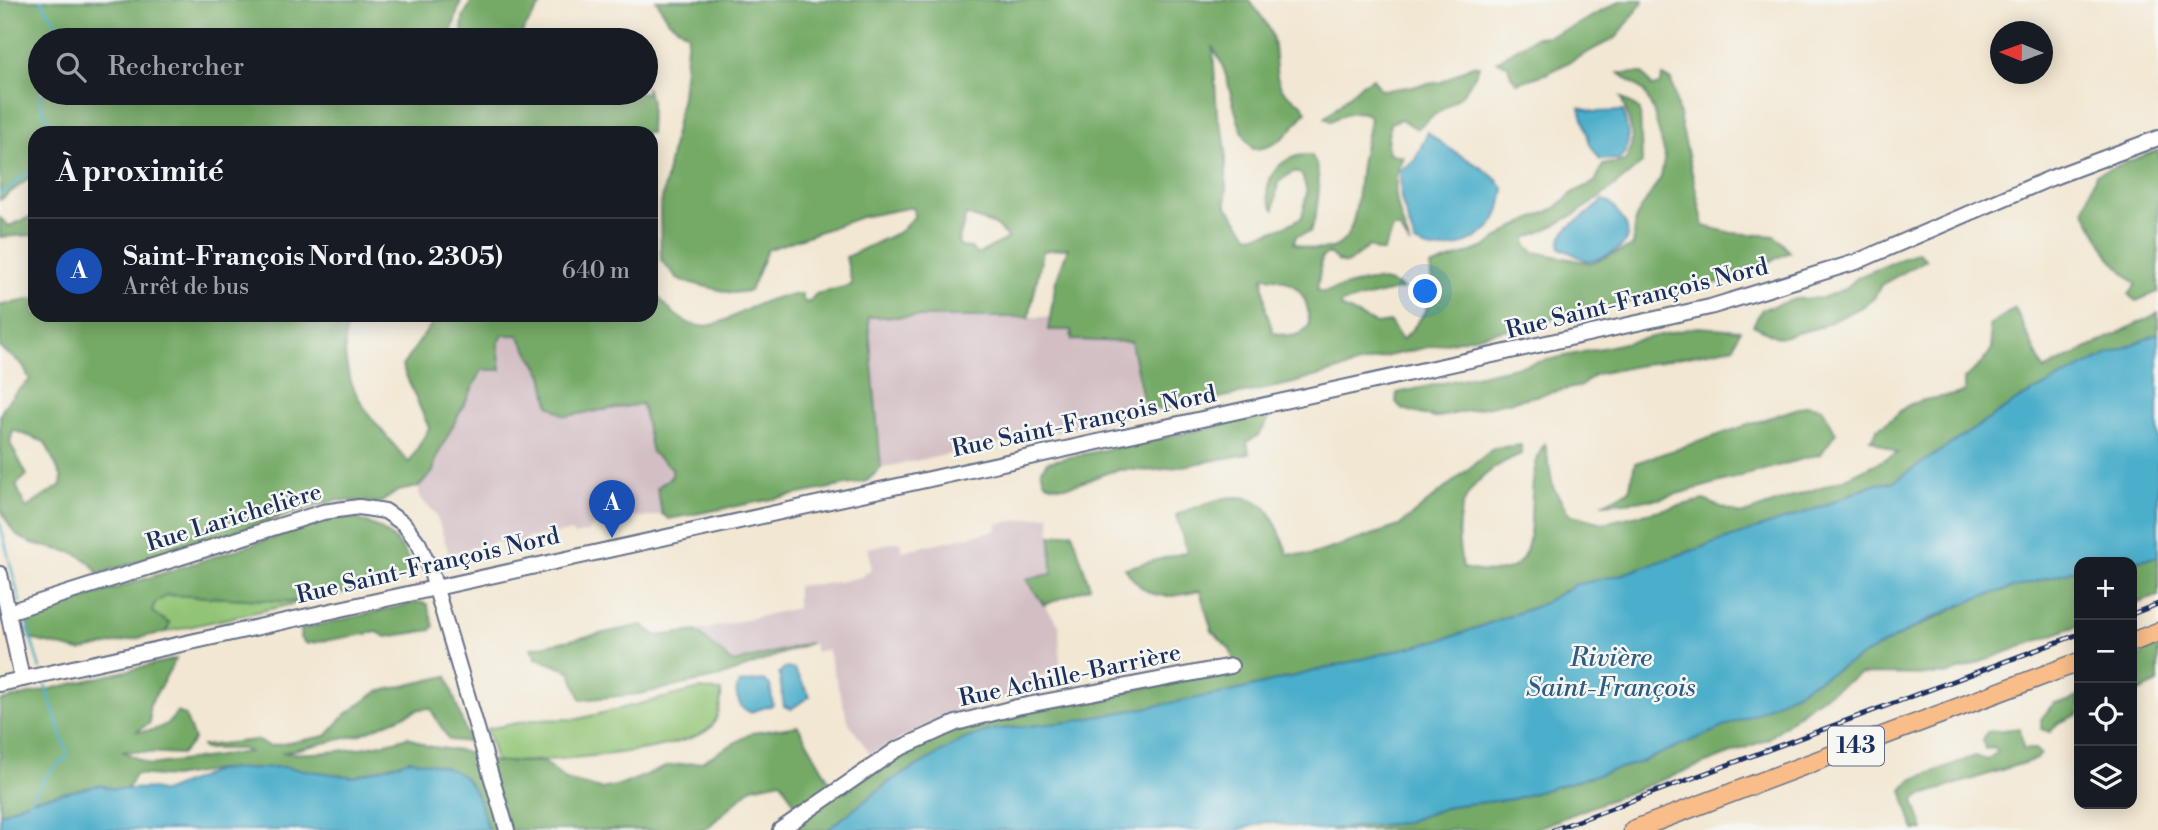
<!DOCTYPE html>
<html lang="fr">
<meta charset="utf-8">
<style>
:root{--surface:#171b24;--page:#242831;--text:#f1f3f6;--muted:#9ea1a6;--line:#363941;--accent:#ea580c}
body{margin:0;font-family:"Libre Bodoni",serif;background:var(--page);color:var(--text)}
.controls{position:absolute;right:21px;bottom:21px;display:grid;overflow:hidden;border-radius:14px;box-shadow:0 4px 18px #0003}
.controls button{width:63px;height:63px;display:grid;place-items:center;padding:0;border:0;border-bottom:2px solid var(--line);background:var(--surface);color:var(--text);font:35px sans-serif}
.compass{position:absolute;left:1990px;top:21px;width:63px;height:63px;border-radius:50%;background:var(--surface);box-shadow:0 4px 18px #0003;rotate:271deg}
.you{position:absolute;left:1426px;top:292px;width:24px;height:24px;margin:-18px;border:5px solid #fff;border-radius:50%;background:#1a73e8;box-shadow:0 0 0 10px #1a73e833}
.badge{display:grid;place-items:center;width:46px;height:46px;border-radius:50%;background:var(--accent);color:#fff;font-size:23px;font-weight:700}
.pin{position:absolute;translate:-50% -58px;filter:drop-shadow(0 2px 4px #0008)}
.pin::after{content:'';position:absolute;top:37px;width:24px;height:21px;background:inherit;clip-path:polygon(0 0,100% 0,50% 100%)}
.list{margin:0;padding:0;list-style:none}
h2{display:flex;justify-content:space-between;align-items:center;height:91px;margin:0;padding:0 28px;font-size:30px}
h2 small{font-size:23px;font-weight:400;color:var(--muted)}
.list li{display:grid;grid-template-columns:46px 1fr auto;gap:21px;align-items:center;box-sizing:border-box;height:105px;padding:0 28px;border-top:2px solid var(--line)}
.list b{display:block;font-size:26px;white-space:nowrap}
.list p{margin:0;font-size:23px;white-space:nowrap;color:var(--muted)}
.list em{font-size:23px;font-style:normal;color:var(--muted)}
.icon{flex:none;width:38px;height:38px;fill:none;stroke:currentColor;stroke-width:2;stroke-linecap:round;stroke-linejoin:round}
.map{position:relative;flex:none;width:2158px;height:830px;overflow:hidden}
.search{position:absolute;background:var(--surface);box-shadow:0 4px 18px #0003;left:28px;top:28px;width:630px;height:77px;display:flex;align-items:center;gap:18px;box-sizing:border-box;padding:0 24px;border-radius:38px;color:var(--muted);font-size:26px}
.panel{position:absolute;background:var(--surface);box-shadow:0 4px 18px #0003;left:28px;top:126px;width:630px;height:196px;border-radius:21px}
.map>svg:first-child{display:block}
.industrial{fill:#d2bec3}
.green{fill:#92c475;stroke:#567a6a;stroke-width:2}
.forest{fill:#75aa66;stroke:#486c62;stroke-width:2;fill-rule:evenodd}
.water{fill:#4baeca;stroke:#336e94;stroke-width:2}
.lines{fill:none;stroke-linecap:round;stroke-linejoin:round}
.stream{stroke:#4baeca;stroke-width:2.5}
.minor-casing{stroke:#666f87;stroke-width:18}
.major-casing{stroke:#666f87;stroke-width:21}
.minor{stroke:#fff;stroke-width:14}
.major{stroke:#f8bd88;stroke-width:18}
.rail-casing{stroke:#1b2f5e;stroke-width:5}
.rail{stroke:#f6f6f2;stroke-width:2.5;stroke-dasharray:8;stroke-linecap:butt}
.labels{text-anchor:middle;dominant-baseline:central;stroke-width:5;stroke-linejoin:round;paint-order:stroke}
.shield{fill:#f6f6f2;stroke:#5d6b8a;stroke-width:2}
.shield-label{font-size:23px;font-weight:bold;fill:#1b2f5e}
.street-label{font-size:24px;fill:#1b2f5e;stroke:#f6f6f2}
.water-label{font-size:26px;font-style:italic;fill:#2c5b84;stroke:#f6f6f2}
</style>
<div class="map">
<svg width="2158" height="830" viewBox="0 0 2158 830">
<rect width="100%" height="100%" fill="#f6f6f2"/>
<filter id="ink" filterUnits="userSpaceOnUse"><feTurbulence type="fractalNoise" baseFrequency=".0143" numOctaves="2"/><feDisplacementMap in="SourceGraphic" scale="14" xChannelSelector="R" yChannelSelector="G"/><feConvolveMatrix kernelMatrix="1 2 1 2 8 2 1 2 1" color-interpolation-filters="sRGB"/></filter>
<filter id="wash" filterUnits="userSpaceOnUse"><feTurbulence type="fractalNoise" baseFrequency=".00686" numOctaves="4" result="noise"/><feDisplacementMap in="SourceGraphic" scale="28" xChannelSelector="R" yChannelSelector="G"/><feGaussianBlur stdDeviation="1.57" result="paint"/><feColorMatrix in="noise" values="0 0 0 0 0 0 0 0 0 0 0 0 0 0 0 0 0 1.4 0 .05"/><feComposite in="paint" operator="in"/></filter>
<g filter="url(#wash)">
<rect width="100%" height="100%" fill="#f2e7d2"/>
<g class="industrial">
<polygon points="868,317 1050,317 1048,329 1071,330 1072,340 1131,342 1142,414 881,468"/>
<polygon points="517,334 543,375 549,404 565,416 642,403 651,453 672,468 672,475 657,488 662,514 643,518 632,516 592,526 589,532 574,535 571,532 526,538 522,547 503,551 500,541 449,554 436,514 420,498 418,487 433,472 436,458 482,370 501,370 498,343 503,335"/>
<polygon points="1050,515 1052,574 1026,580 1059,625 1060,672 1034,677 1036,695 999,699 953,713 870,754 848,721 827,649 816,652 814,645 810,643 733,663 696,631 797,608 797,586 839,582 861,577 872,568 867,548 900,541 902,551 997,530 997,524"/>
</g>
<g class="green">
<polygon points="167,595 302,602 166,632 169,623 152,612 154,604"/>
<path d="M700,689L721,691C722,701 718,719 711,727C686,753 536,762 496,762L487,729L532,720L578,719Z"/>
</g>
<g class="forest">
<polygon points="0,0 461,0 449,40 40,40 40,93 646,93 646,87 651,102 650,133 35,133 35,174 0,200"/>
<polygon points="472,0 544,0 517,40 468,40 462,34 463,18"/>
<path d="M656,0H1249C1256,10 1267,21 1271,33C1281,65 1265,86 1302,104L1306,112C1290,131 1279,149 1253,149C1230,121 1234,78 1213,48L1217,115L1224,135L1226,152V205L1249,236C1269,233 1285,228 1302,217L1307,192L1302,175L1295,171L1278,182L1274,209C1254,184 1284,149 1312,156C1324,174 1318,213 1310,232L1296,236L1294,243C1359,270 1355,209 1361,165C1363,148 1369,132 1370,116C1357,108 1343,114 1331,121L1325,118L1360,85L1373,78L1380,89L1386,90L1442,82L1473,65L1479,66C1463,106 1446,102 1417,129L1401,119L1390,123L1387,144L1389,153L1403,157C1387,186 1400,216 1410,245L1399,228H1393L1383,251H1377L1369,246L1347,264L1339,262L1329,253L1322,257L1317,290L1324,292C1349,287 1380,271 1402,289L1341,303V307L1376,324L1390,322L1402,340C1424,319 1437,298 1430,267L1485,247L1514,227L1554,209L1574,192L1595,182L1603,165L1625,161C1639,140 1628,118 1621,97L1640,110L1642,163C1603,197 1574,219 1526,238V245L1534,252L1591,263L1633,246L1636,217L1661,177L1665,155L1653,110L1644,91L1619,73H1643L1652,87L1660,85L1663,76L1671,80L1704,226L1732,233L1775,236L1790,252L1733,279L1388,356L1290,384L1158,410L1143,401L1131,342L1072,340L1071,330H1048L1056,281L1068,248L1043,251L1029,317H868L881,468L867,481L669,519L662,514L657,488L672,476V468L652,453L642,404L565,416L549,405L543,375L518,335H503L498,344L501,370H482L436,458L433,472L418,487L398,491L380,503L336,500L98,574C82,543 49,554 23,539C14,535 4,518 1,509C0,496 0,432 0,417C2,404 20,388 30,380L22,364L0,348V305L35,299V315H335L347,323C335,388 373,418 409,463L429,428L402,366L438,315H651V297L657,295C703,355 725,312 775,298C783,295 793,295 802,294V300L808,303L816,294L852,285L846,257L901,231L914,217L913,207L861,217L767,250L750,291L732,293L679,280L661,260L660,210L682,96L688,34L669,21ZM966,215L995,225L1008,238L977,255L971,248L961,247L958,243ZM1263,277C1295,278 1310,294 1309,326C1297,339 1289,337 1273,332L1266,310ZM13,430L45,442L62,478L61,485L26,508L16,485L27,475L10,443Z"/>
<polygon points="1622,0 1644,0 1617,37 1548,73 1517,83 1511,76 1508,65 1497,61 1535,37 1548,36 1573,27"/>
<polygon points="2158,150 2158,292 2136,301 2129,294 2136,284 2110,258 2084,210 2096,174"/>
<polygon points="35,215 35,239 33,235 0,237 0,218 9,226"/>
<polygon points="1918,252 1926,260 1881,285 1874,298 1864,306 1820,327 1779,338 1753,325 1762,309 1796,299 1822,298 1845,289 1858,277"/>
<path d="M2015,308L2044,370L2158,313V334L2021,398L1893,482L1870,485L1824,506L1620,575L1574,585L1540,605L1454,636L1235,691L1069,722L992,730L965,739L892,780L827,830H787L803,817L781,781L752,787L705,830H488L481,805L410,760L353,777L282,767L218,770L172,777L135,774L128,788L110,789L101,785L30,800L0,814V701L176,659L149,706L150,723L137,731C153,732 168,727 177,712L185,715L194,740L182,754L122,751L150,765L249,752L243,749H204L202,746L255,740L270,746L326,736L345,715L377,692L447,676L469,742L449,740L430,708L420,709L359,735L281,753C325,755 367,749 409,737L427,746L461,751L496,762H544L566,780L601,789L624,784L668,766L701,762L752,733L798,726L836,793L921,742L973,723L1236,669L1230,649L1212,631L1200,591C1163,599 1146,601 1125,568L1187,552L1176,515C1203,505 1241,484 1266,508C1276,518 1282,541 1288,554L1311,555L1399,526L1494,448L1521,445V454C1466,477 1449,510 1463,568C1566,593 1511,494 1545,443L1553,487L1569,514L1603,523L1704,500L1741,515L1844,479L1898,453L1870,439L1875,435L1877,428C1895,420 1896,412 1909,405C1926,396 1945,399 1964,392V379L1982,363L1992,349L1989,326Z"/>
<polygon points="1697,327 1740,330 1734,347 1596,374 1581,386 1435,418 1402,409 1396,402 1397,393"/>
<polygon points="1807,405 1822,408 1836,433 1821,454 1659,499 1602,504 1629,491 1635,463"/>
<path d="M1271,415L1260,434L1247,442L1249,454C1219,459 1188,466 1157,470C1144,472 1131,468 1118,470C1095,474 1069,495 1045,482L1041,471L1047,462Z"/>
<path d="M338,517C374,519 407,538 413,577L302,602L167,595L154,604L152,612L170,624L166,632L80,651L30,639L26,617Z"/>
<polygon points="1072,532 1090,587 1044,605 1026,579 1052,574 1051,536"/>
<polygon points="2158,557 2158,596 2132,605 2132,562 2123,562"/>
<polygon points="2079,569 2079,625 1946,675 1860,674 1811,704 1768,739 1532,830 1331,830 1403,823 1450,806 1513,799 1641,762 1977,598"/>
<polygon points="419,602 427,604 434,626 431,630 386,637 377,632 306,644 300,638 301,629"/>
<polygon points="642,625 657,636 696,631 733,663 810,643 720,677 639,694 581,700 570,671 536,658 531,648"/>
<path d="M2158,645V683L2132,695C2132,669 2131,655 2158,645Z"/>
<polygon points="2079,696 2079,714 2058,723 2050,732 2041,729 2041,719 2054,703 2070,701"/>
<polygon points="2020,728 2023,749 2036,749 2041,754 2036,759 1919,796 1914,801 1924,830 1914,830 1902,790 1911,780 1975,756 1987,760 1997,752 1993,747 1985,749 1983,740 1987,732"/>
</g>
<g class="water">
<path d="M1580,108L1595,112L1623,111C1627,127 1633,145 1620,159L1600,160L1590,144Z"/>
<path d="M1428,132C1449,154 1490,166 1504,189C1502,201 1500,216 1491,226C1473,245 1439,257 1415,243L1401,199L1400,170L1415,160Z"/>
<path d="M1603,200C1611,202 1614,208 1619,214C1642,242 1614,255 1588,261L1560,248C1556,226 1592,216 1603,200Z"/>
<polygon points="2158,334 2158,557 2122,562 2079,562 2079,569 1977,598 1932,618 1759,712 1641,762 1513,799 1450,806 1403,823 1316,830 1267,822 1238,830 827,830 892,780 965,739 992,730 1069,722 1235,691 1454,636 1540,605 1574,585 1620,575 1824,506 1871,485 1893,482 2021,398 2107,355"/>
<polygon points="784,668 794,669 810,696 791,709 784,706 779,673"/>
<path d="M763,680L770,685L773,705L750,712L742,708C738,700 733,692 740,683Z"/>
<path d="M410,760C465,769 473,774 488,830H0V814L30,800L101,785C121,795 142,783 163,792L218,770L282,767L353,777Z"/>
</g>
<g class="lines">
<g class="stream">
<polyline points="41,0 58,26 58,40"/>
<polyline points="40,93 41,106 55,133"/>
<polyline points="0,194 35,168"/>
<polyline points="0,523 20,602"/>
<polyline points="23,611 40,669"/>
<polyline points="30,800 49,773 68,756 43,678"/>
</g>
</g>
</g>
<g filter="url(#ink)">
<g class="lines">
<g class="minor-casing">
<g id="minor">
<polyline points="0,574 22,679"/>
<polyline points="8,612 323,512 359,507 385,511 404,524 419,544 431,572 507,830"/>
<polyline points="0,684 1710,307 1856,262 2051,178 2158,138"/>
<polyline points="780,830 896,750 956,723 1017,707 1231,666"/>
</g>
</g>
<g class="major-casing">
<g id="major">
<polyline points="2132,642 2158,632"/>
<polyline points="1633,830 2079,662"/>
</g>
</g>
<use href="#minor" class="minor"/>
<use href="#major" class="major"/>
<g class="rail-casing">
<g id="rail">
<polyline points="2132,614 2158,604"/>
<polyline points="1553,830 2079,634"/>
</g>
</g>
<use href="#rail" class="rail"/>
</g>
</g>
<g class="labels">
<rect class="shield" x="1828" y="726.5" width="56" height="39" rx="5"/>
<g class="shield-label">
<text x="1856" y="746">143</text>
</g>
<g class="street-label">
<text transform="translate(1637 299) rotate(-14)">Rue Saint-François Nord</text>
<text transform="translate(1084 422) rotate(-12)">Rue Saint-François Nord</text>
<text transform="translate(234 518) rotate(-17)">Rue Larichelière</text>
<text transform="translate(428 566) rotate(-13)">Rue Saint-François Nord</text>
<text transform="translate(1070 676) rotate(-12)">Rue Achille-Barrière</text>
</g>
<g class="water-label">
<text x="1611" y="658">Rivière<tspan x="1611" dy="30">Saint-François</tspan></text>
</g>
</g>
</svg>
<div class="controls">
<button>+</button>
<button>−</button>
<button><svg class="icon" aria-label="locate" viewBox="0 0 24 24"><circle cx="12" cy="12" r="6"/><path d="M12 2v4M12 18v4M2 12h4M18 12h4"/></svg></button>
<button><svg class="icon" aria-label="layers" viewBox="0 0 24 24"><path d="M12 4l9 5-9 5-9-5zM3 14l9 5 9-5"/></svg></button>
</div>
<svg class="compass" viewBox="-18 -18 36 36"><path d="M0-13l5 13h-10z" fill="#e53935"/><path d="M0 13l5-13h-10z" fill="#9ea1a6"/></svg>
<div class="you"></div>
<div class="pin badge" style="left:612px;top:538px;background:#1a4fb4">A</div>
<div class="search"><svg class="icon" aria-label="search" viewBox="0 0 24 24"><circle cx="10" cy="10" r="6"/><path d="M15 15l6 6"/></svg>Rechercher</div>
<section class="panel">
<h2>À proximité<small></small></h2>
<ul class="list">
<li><span class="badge" style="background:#1a4fb4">A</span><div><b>Saint-François Nord (no. 2305)</b><p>Arrêt de bus</p></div><em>640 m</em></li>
</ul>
</section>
</div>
